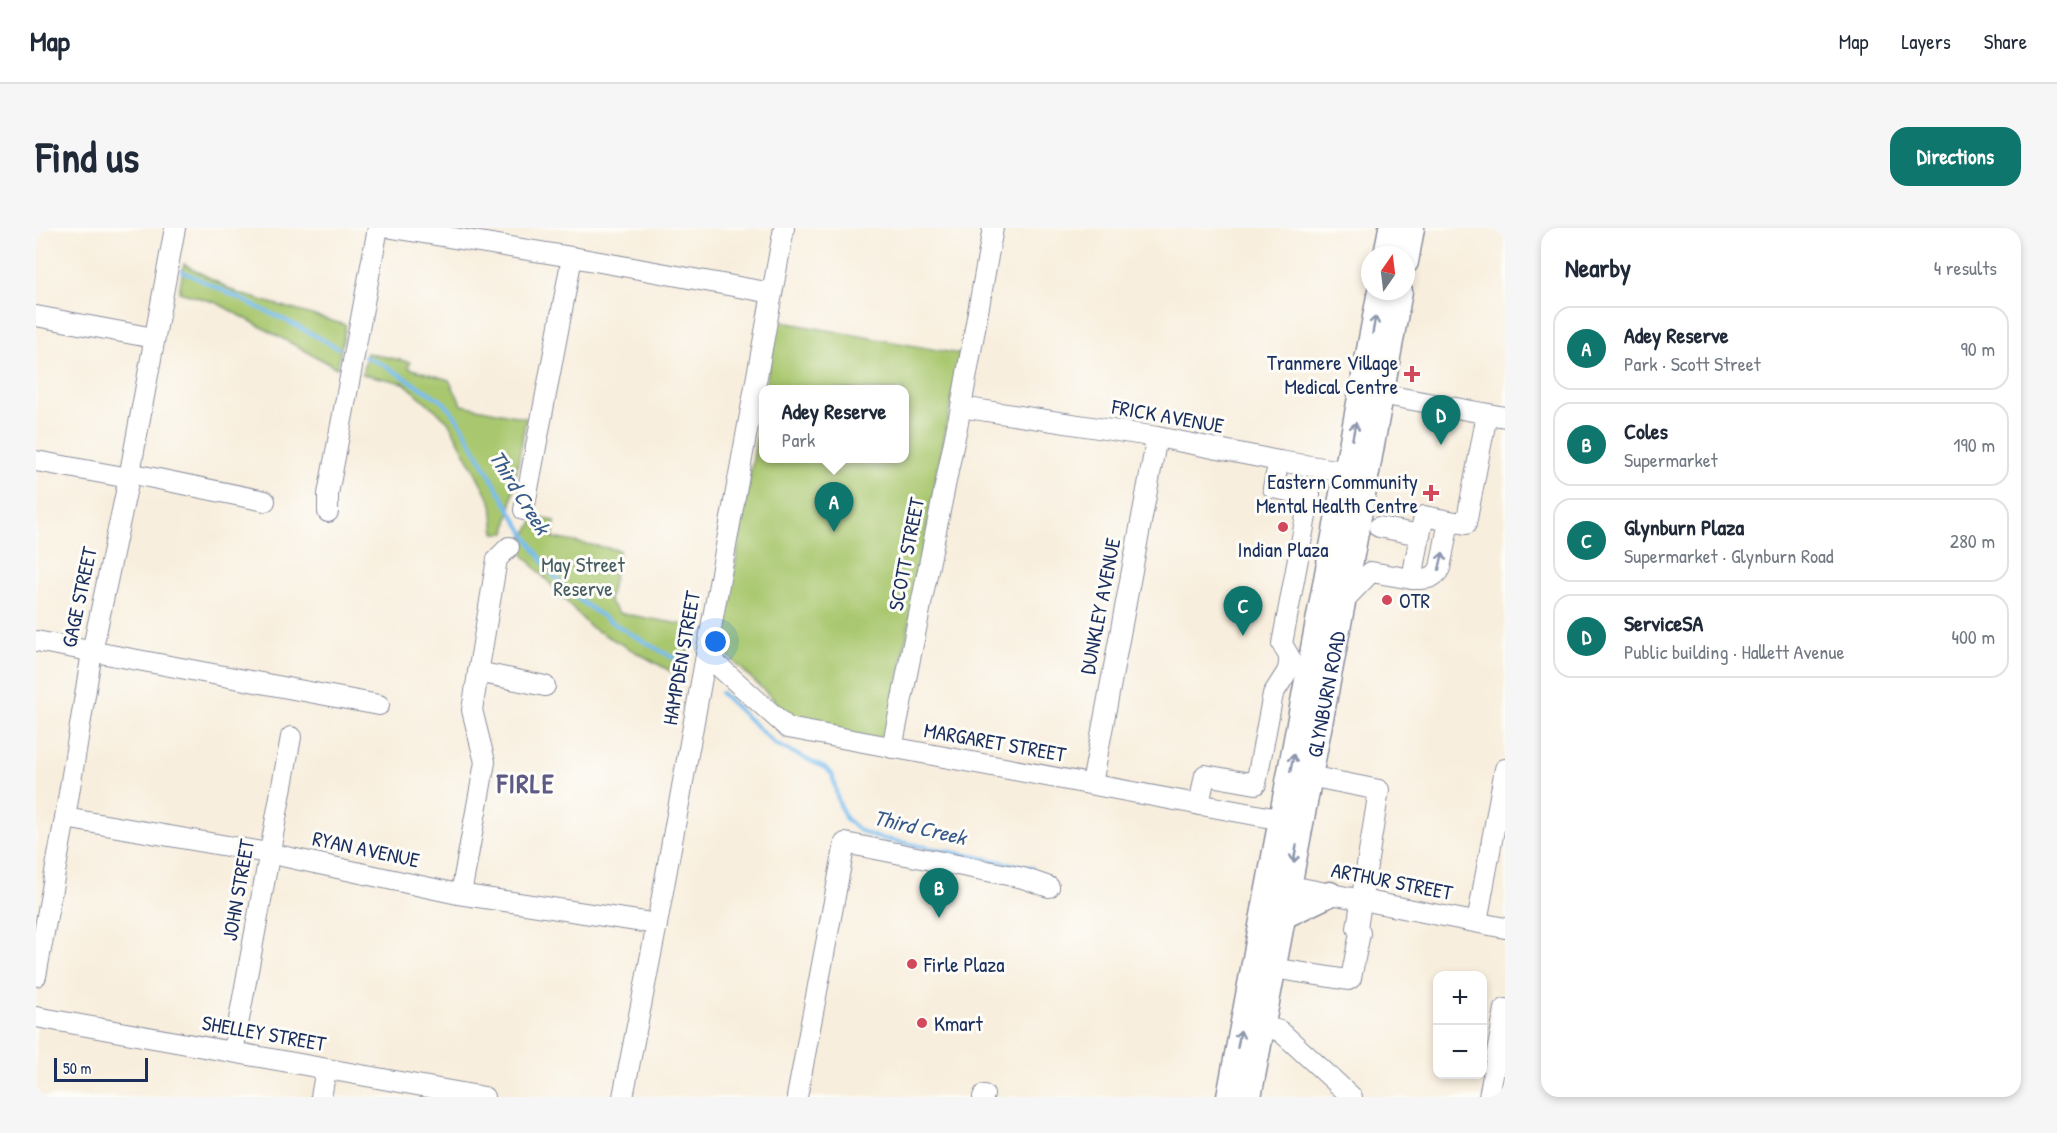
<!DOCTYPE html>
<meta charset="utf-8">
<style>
:root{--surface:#fff;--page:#f6f6f7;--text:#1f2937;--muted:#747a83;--line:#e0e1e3;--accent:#0f766e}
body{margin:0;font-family:"Patrick Hand",sans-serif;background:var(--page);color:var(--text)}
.controls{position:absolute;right:18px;bottom:18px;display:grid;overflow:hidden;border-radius:12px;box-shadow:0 3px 9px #0003}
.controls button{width:54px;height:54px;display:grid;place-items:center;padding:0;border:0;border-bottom:2px solid var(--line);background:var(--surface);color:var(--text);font:30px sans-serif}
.compass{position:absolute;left:1325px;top:18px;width:54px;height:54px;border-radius:50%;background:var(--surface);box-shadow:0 3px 9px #0003;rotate:14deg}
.scale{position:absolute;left:18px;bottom:15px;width:94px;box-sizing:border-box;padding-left:6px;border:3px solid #1b2f5e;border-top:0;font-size:16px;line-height:21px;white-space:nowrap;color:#1b2f5e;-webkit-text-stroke:4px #fdfcf7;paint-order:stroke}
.you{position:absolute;left:680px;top:414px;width:21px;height:21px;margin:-15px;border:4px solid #fff;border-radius:50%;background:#1a73e8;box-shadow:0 0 0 9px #1a73e833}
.badge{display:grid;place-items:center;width:39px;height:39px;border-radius:50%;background:var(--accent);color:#fff;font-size:20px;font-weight:700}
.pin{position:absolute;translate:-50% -50px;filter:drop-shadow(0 2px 3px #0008)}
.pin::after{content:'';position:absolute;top:32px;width:21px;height:18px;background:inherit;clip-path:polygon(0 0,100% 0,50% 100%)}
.popup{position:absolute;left:723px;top:157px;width:150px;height:78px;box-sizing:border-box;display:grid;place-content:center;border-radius:12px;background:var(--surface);filter:drop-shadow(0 2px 4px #0005);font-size:20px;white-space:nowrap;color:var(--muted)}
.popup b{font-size:22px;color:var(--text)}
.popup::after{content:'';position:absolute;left:50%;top:100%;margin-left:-12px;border:12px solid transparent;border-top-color:var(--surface)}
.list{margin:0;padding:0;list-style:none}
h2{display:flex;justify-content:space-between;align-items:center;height:78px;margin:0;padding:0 24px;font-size:26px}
h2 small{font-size:20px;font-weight:400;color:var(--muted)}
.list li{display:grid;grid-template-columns:39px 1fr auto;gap:18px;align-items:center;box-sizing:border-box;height:84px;margin:0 12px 12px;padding:0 12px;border:2px solid var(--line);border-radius:18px}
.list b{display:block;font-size:22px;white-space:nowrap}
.list p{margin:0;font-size:20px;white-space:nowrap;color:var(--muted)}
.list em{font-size:20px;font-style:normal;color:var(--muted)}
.map{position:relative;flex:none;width:1469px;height:869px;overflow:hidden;border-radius:18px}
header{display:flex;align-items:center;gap:36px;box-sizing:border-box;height:84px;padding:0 30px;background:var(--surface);border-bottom:2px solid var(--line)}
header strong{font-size:28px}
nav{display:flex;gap:33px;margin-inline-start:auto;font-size:21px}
.intro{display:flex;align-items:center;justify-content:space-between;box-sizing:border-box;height:144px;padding:0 36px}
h1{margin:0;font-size:42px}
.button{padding:15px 27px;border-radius:18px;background:var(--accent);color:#fff;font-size:21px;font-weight:700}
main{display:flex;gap:36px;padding:0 36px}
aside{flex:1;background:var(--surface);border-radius:18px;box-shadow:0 3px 9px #0003}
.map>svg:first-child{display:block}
.green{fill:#a9c76e;stroke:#627b66;stroke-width:1.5}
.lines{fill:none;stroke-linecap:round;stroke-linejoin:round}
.stream{stroke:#7abef0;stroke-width:4}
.minor-casing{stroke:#8a8e9e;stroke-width:22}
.major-casing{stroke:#8a8e9e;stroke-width:27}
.minor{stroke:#fff;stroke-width:20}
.major{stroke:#fff;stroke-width:24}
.oneway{stroke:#8d97ae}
.poi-dot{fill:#d1495b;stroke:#fdfcf7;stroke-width:2}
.labels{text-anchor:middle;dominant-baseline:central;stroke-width:6;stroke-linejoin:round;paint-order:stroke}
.poi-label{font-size:21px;fill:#1b2f5e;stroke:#fdfcf7;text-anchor:start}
.street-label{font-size:21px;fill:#1b2f5e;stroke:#fdfcf7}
.park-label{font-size:21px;fill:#465d63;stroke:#fdfcf7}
.water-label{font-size:22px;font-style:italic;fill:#385a8a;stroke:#fdfcf7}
.district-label{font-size:27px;font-weight:bold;letter-spacing:1.5px;fill:#5e5a86;stroke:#fdfcf7}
</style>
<header>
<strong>Map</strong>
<nav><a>Map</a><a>Layers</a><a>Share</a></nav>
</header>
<div class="intro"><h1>Find us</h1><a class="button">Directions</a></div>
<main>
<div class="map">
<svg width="1469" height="869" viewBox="0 0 1469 869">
<rect width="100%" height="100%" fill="#fdfcf7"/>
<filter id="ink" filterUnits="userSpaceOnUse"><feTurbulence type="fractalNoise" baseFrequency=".0167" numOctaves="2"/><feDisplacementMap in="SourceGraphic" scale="12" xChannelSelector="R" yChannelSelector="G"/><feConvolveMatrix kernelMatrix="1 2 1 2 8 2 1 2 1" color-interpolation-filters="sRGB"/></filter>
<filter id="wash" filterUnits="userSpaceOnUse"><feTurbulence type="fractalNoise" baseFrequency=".008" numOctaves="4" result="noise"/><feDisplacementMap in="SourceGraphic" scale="24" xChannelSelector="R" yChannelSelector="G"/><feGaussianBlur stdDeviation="1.35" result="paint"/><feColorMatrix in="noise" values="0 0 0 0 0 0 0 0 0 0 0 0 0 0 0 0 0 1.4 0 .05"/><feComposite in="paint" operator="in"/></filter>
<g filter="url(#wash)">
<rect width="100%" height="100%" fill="#f8eedd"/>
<g class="green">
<polygon points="148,36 201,65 310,97 301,140 181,75 143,64"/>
<polygon points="741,93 924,126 851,514 762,495 685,421 727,171 728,230 868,230 868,162 729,161"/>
<polygon points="331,125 374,134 373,140 413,152 426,177 490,190 470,305 459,305 456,276 412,193 368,155 326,146"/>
<polygon points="500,289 519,293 517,310 583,322 573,373 583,385 656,398 647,450 554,399 481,320"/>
</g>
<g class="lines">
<g class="stream">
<polyline points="146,43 257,96 302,120"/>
<path d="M329,129L348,137L405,172C424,189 435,215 448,237C467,271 487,305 510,338C538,378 603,410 646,435"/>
<polyline points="685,465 739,516 789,540 796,546 802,572 809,590 823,602 839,609 996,640"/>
</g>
</g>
</g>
<g filter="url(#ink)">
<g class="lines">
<g class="minor-casing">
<g id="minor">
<polyline points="356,0 536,29 736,65"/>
<polyline points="0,88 118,110"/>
<polyline points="1333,164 1469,189"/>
<polyline points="925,179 1121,209 1243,233 1325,246"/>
<polyline points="0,233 93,250"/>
<polyline points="93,245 229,273"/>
<polyline points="488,282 536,29"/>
<polyline points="292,284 292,266 296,245 342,0"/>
<polyline points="1384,307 1388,288 1430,296 1451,186"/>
<path d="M1376,351C1388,351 1398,352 1404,340L1413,293"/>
<polyline points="1308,372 1335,344 1376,351 1384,307 1343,299"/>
<polyline points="0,413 343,477"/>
<polyline points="670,427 752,500 1258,594"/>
<polyline points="442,444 509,458"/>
<polyline points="856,520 925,179 957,0"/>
<polyline points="1056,556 1121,209"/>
<polyline points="1163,577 1169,547 1220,556 1237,466 1251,444 1253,437 1253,428 1246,416 1274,267 1237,260 1243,233"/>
<polyline points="29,590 232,625 422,666 621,696"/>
<polyline points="1239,655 1469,700"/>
<polyline points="425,666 449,534 436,482 461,331 473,319"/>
<polyline points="1441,694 1469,541"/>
<polyline points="1237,740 1312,752 1315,750 1324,705 1321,700 1343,562 1273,548"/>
<polyline points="0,748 29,590 56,424 93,250 139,0"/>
<polyline points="0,789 448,869"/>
<polyline points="1226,798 1244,803 1316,869"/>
<polyline points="197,824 255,509"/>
<polyline points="285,869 290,841"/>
<polyline points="587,869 621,696 748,0"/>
<polyline points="761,869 809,615 987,650 1013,659"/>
<polyline points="947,869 948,867"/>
<polyline points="1453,869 1469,781"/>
</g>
</g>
<g class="major-casing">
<g id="major">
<polyline points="1350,27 1355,0"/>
<polyline points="1370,34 1376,0"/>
<polyline points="1248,688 1294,666"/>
<polyline points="1193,869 1344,63"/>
<path id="s1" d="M1213,869L1313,343L1364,63"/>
</g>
</g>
<use href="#minor" class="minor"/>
<use href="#major" class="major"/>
</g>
<defs><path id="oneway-shaft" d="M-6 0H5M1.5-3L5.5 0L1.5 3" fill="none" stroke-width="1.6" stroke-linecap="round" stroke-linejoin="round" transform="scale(1.5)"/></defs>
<g class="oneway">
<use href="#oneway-shaft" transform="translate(1338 97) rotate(-80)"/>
<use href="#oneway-shaft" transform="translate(1318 203) rotate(-79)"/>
<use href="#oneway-shaft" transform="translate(1405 333) rotate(-77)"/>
<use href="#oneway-shaft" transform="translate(1256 535) rotate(-79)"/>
<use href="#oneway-shaft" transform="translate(1259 626) rotate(100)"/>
<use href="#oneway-shaft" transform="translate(1203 811) rotate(-80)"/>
</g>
</g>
<g class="poi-dot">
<path d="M1373 137h6v6h6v6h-6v6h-6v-6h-6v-6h6z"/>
<path d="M1392 256h6v6h6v6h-6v6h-6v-6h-6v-6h6z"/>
<circle cx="1247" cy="299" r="6"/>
<circle cx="1351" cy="372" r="6"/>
<circle cx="876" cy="736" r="6"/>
<circle cx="886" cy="795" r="6"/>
</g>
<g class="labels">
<g class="poi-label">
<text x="1362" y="134" text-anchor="end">Tranmere Village<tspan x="1362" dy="24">Medical Centre</tspan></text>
<text x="1382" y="253" text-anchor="end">Eastern Community<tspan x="1382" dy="24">Mental Health Centre</tspan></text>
<text x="1247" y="321" text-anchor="middle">Indian Plaza</text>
<text x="1363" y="372">OTR</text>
<text x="888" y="736">Firle Plaza</text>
<text x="898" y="795">Kmart</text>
</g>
<g class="street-label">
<text transform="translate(1132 188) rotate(10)">FRICK AVENUE</text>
<text transform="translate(870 326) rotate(-79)">SCOTT STREET</text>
<text transform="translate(43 369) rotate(-78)">GAGE STREET</text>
<text transform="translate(1064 378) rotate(-79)">DUNKLEY AVENUE</text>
<text transform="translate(645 430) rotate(-80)">HAMPDEN STREET</text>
<text stroke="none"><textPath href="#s1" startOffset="410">GLYNBURN ROAD</textPath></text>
<text transform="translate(959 514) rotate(10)">MARGARET STREET</text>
<text transform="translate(330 621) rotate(12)">RYAN AVENUE</text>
<text transform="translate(1356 653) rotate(11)">ARTHUR STREET</text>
<text transform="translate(202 662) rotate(-80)">JOHN STREET</text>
<text transform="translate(228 805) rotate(10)">SHELLEY STREET</text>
</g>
<g class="park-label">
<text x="547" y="336">May Street<tspan x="547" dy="24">Reserve</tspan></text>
</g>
<g class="water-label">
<text transform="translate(484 264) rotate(58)">Third Creek</text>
<text transform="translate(884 599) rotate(13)">Third Creek</text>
</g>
<g class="district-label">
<text x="490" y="555">FIRLE</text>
</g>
</g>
</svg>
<div class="controls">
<button>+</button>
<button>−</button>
</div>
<svg class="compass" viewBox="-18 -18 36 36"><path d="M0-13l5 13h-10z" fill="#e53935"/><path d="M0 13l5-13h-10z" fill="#747a83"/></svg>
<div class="scale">50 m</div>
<div class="you"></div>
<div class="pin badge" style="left:798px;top:304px">A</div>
<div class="popup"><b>Adey Reserve</b>Park</div>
<div class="pin badge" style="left:903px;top:690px">B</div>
<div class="pin badge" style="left:1207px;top:408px">C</div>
<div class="pin badge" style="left:1405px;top:217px">D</div>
</div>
<aside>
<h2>Nearby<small>4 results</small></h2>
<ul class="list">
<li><span class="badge">A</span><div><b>Adey Reserve</b><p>Park · Scott Street</p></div><em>90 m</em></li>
<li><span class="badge">B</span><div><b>Coles</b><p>Supermarket</p></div><em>190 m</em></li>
<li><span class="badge">C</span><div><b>Glynburn Plaza</b><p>Supermarket · Glynburn Road</p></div><em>280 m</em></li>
<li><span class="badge">D</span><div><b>ServiceSA</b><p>Public building · Hallett Avenue</p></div><em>400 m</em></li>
</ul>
</aside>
</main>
